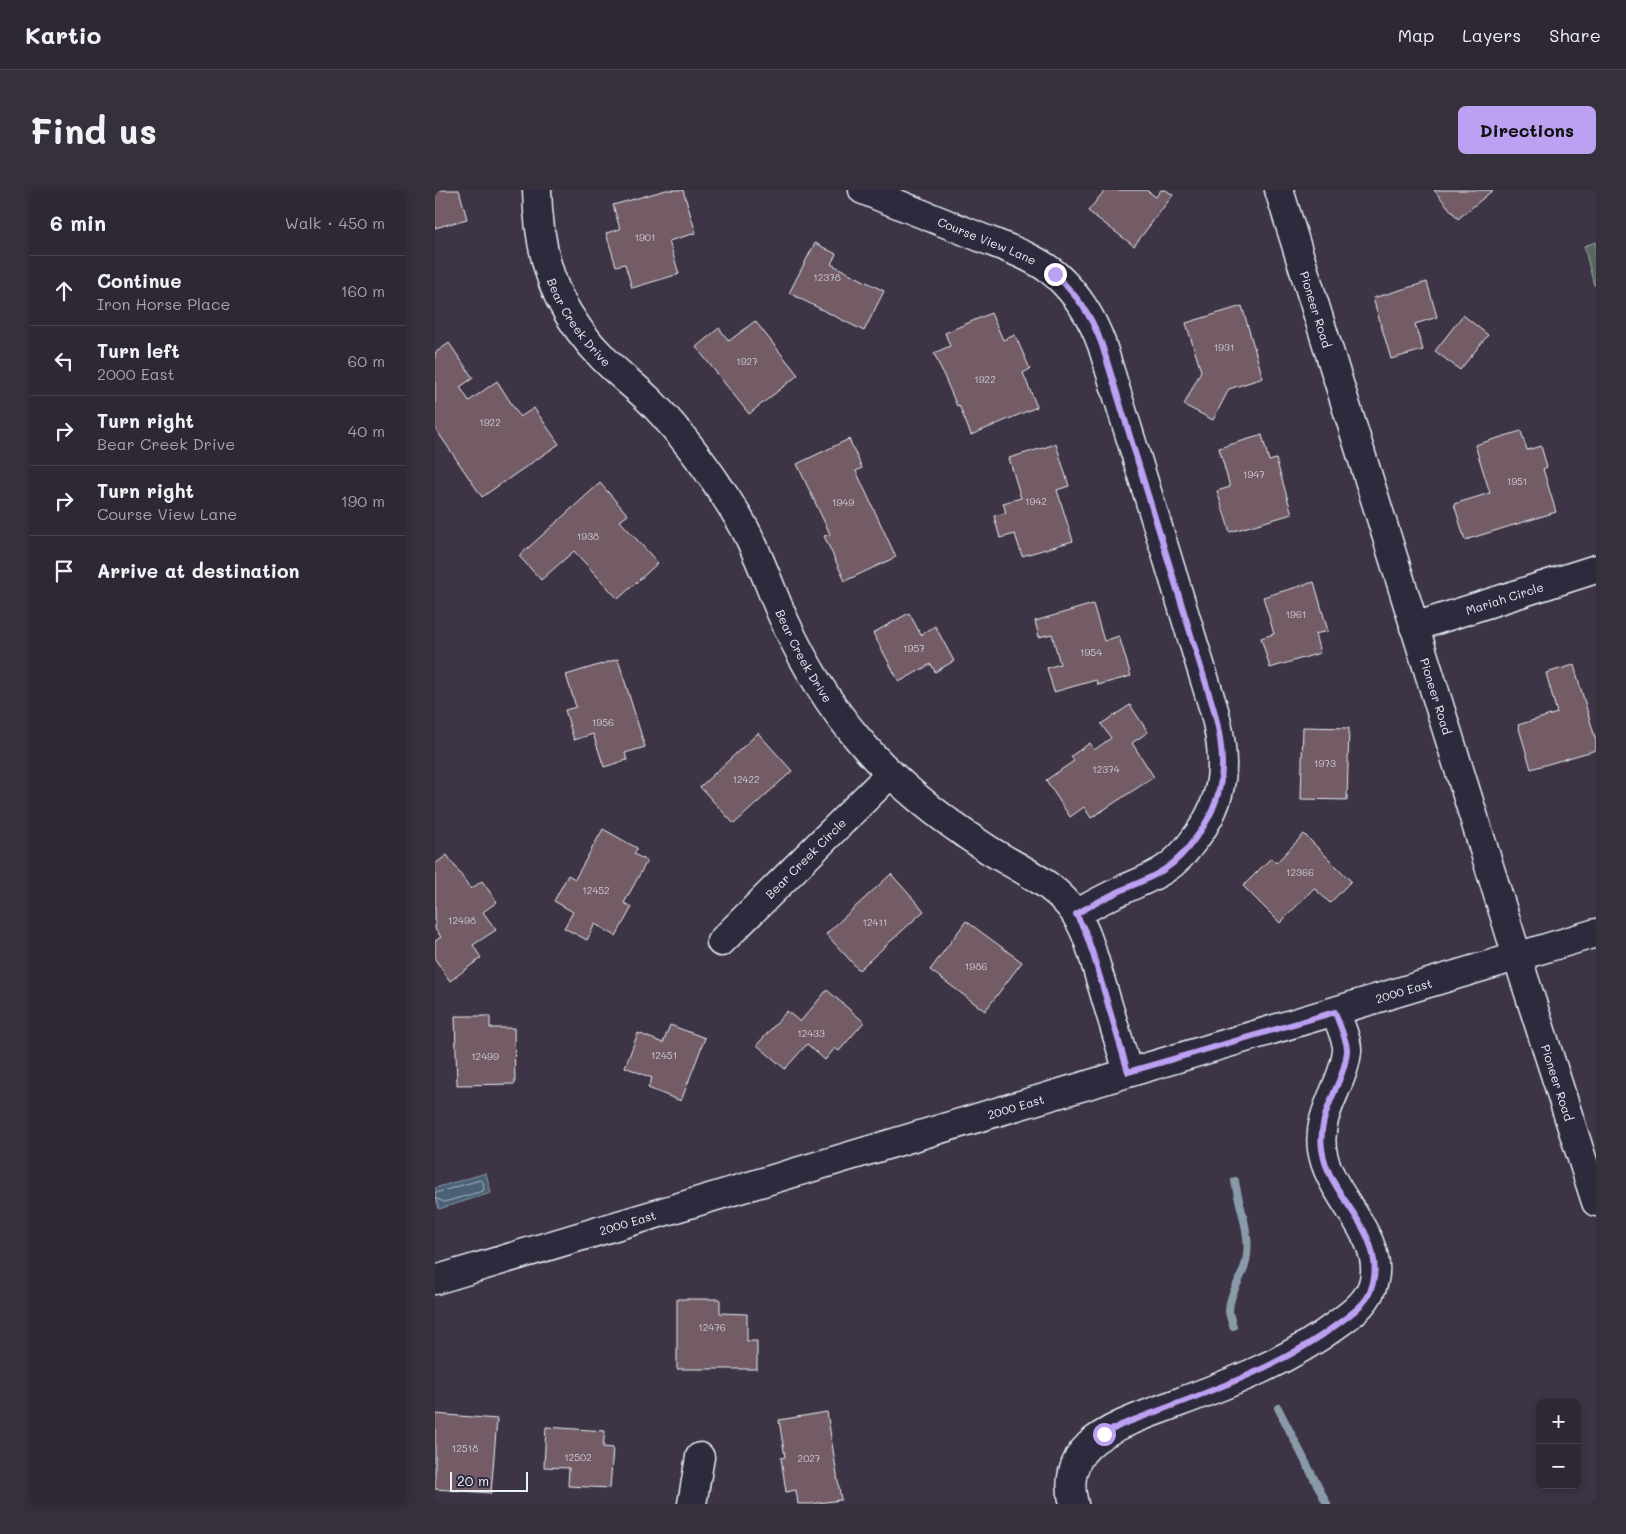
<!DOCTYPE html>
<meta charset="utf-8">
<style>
:root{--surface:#2e2734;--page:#362f3c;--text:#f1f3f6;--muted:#a7a5ac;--line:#49444f;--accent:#bca0f2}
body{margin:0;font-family:Mali,sans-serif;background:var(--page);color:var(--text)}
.controls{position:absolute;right:15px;bottom:15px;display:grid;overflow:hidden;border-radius:8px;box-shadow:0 2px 8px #0003}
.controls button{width:45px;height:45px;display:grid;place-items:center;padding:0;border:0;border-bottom:1px solid var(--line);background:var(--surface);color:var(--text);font:25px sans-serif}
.scale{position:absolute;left:15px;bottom:12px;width:78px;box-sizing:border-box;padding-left:5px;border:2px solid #e8f1f8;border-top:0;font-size:14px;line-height:18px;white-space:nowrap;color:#e8f1f8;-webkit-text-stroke:4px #2f2a3d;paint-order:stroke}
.stop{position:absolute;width:15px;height:15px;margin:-11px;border:4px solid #bca0f2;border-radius:50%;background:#fff}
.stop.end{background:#bca0f2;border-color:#fff;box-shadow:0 1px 5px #0008}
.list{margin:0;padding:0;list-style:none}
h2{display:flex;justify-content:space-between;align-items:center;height:65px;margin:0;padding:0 20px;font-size:21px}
h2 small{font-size:16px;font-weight:400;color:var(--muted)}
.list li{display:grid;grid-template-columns:32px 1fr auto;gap:15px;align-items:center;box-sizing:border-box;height:70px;padding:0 20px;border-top:1px solid var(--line)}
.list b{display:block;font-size:19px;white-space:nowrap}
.list p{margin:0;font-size:16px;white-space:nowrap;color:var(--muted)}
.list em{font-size:16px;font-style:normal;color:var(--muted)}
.icon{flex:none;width:28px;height:28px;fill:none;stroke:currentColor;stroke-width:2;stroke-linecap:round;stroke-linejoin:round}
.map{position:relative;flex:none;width:1161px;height:1314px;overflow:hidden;border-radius:8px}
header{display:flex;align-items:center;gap:30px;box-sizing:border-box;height:70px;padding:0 25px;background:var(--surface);border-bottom:1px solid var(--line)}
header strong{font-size:24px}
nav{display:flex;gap:28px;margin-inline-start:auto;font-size:18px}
.intro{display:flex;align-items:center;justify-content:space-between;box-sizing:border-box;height:120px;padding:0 30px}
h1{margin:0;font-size:35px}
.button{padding:12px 22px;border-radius:8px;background:var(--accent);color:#111;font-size:18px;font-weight:700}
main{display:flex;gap:30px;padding:0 30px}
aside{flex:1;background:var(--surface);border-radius:8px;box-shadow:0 2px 8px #0003}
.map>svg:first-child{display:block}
.green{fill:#59675e;stroke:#a0acab}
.water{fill:#4a6074;stroke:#899aa9}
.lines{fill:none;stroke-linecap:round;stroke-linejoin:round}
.shore{stroke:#a9b7c3;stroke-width:1}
.stream{stroke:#899aa9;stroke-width:8}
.building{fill:#735b65;stroke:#e8f1f8}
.minor-casing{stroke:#e8f1f8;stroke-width:31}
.minor{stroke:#2f2a3d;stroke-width:28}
.route{stroke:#bca0f2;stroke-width:6}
.labels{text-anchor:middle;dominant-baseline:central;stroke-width:4;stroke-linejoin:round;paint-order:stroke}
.number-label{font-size:10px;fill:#cbccd3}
.street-label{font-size:12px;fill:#e8f1f8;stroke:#2f2a3d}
</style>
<header>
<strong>Kartio</strong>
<nav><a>Map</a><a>Layers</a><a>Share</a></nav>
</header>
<div class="intro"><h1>Find us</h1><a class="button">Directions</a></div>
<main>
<aside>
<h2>6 min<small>Walk · 450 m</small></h2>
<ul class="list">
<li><svg class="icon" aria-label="ahead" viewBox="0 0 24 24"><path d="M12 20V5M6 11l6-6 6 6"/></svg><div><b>Continue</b><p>Iron Horse Place</p></div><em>160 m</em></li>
<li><svg class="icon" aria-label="left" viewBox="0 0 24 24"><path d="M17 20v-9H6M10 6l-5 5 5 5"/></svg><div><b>Turn left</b><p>2000 East</p></div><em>60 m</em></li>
<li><svg class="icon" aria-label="right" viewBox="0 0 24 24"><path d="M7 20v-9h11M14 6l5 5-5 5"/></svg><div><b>Turn right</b><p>Bear Creek Drive</p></div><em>40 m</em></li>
<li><svg class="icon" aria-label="right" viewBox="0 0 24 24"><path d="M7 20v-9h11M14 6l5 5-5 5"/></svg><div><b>Turn right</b><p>Course View Lane</p></div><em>190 m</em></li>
<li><svg class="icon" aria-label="arrive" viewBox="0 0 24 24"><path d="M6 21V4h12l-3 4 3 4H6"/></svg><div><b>Arrive at destination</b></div></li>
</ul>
</aside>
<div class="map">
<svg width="1161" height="1314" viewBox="0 0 1161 1314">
<rect width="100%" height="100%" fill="#3d3445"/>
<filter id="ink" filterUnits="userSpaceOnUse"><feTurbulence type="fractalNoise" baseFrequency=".02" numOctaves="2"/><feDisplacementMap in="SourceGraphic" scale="10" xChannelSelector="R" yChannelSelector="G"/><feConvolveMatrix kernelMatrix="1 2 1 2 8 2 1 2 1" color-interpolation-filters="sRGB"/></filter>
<g filter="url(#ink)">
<polygon class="green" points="1161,52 1161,95 1159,95 1149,56"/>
<polygon class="water" points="51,983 56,1003 4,1019 0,1005 0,998"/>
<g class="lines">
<polyline class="shore" points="0,1003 45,990 48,992 49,998 48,1001 9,1012 0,1008"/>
<g class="stream">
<path d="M798,1136C797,1131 794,1126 794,1121C794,1103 808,1088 811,1071C817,1045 804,1017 800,991"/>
<polyline points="843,1218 892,1314"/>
</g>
</g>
<g class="building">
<polygon points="0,0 24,0 32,29 0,38"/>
<polygon points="231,0 248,0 261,43 234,51 244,84 197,98 190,74 181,76 171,43 185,39 178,15"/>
<polygon points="670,0 711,0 721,7 726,0 731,0 738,5 699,56 653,21"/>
<polygon points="999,0 1058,0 1023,29"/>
<polygon points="380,53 401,64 396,74 449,101 429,141 354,103"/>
<polygon points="992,92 1002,127 980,134 988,160 956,169 938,108"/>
<polygon points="807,116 828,188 794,199 778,230 749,215 766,181 751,133"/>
<polygon points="556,123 568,150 580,145 595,179 588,183 602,217 536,245 524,215 522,216 499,163 515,156 510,143"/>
<polygon points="1028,125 1053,145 1025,180 1000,161"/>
<polygon points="320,131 363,185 314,224 261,157 284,138 294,151"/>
<polygon points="14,153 38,188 25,197 34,211 62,191 85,227 99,218 124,254 47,307 0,238 0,163"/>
<polygon points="1086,241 1092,260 1106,256 1112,277 1108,279 1121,322 1030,350 1019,314 1055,303 1040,255"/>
<polygon points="827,245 834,271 841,269 857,324 795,342 782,301 795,297 784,258"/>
<polygon points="414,249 427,278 421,281 461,367 410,391 389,346 395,344 362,274"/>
<polygon points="621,254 634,296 622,300 638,351 587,366 580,344 565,348 559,326 571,323 568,313 586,308 574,268"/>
<polygon points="165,293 193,325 185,331 223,373 183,409 139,361 106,390 84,366"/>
<polygon points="879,392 893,441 880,444 885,463 835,478 826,448 839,444 828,407"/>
<polygon points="658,414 669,451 684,446 696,486 663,495 661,490 619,502 612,478 625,474 617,444 604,447 600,431"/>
<polygon points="474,423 486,445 500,436 519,471 500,482 496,474 464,492 438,443"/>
<polygon points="183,469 210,557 190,563 192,570 169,577 158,544 139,550 130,520 141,517 131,485"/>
<polygon points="1139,475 1161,551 1161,560 1096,579 1083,535 1122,523 1111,483"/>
<polygon points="695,515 713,542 697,553 719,587 656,628 649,617 635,627 611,590 639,571 636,566 655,553 659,560 676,548 666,534"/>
<polygon points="868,537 914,538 912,610 866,609"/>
<polygon points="323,543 357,581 299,634 265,597"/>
<polygon points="168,639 202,658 199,664 212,671 189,713 197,717 181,746 160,734 152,750 129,738 138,722 119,711 133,685 140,689"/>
<polygon points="869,644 916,691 895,713 879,698 845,733 808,696 836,668 841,673"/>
<polygon points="12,665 36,699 47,691 62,712 48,722 61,740 38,755 46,768 15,791 0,769 0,751 6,747 0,739 0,674"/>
<polygon points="456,684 489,721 424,780 391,744"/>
<polygon points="531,731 587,772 550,821 495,780"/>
<polygon points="392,800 429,832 404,861 400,858 390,870 372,854 350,879 322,855 352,821 365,832"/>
<polygon points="20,826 55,826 55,838 79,838 80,894 22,895"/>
<polygon points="235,835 270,848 246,911 213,898 217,888 190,877 203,843 228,853"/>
<polygon points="242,1109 285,1109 285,1123 312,1124 312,1151 322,1151 322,1179 242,1179"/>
<polygon points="392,1222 406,1310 376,1314 363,1314 361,1300 351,1302 346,1268 350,1267 344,1230"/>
<polygon points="0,1224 62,1229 56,1303 0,1299"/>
<polygon points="111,1237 170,1241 168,1257 178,1258 175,1298 133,1296 134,1278 109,1277"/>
</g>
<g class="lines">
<g class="minor-casing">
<g id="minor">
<path id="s1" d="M102,0C103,37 108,73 124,107C135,129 151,151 169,169C183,184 200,196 214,210C239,235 260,262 280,291C291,308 303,325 312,343C327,372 337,404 351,434C370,475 394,515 424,550C461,594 506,629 554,660C584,679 622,694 641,725C654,745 659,770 666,792C675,822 684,852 693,882"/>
<path id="s2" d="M428,0C466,15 504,31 542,46C568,57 599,66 621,85C643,105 657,127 667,155L779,520C792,569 792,608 759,650C751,661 741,672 730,679C715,689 700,694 685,701C670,708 655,716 641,724"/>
<path id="s3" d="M844,0L1082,766L1161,1012"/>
<path id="s4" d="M979,437L1161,379"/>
<path id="s5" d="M286,752L455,584"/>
<path id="s6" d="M0,1090L1161,743"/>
<polyline points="257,1314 265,1267"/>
<path d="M639,1314C633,1293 637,1271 654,1255C674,1236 716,1223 742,1213C799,1192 856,1170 904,1133C919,1122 935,1110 939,1090C949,1045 893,1005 887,959C882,921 909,895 912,861C913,852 904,832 900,822"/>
</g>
</g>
<use href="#minor" class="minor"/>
</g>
</g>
<g class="lines" filter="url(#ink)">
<path class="route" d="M620,84C644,109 655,122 667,155L779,520C792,569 792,608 759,650C751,661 741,672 730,679C715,689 700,694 685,701C670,708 655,716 641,724L650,741L658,764L693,882L900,822C903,832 913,852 912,861C909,895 882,921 887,959C893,1002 934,1029 939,1071C941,1084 938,1097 932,1108C925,1118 914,1126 904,1133C840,1182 760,1206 686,1235L669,1244"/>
</g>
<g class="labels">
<g class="number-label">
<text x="210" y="47">1901</text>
<text x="392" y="87">12378</text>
<text x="789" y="157">1931</text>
<text x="312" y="171">1927</text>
<text x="550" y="189">1922</text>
<text x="55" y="232">1922</text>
<text x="819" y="284">1947</text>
<text x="1082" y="291">1951</text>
<text x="601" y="311">1942</text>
<text x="408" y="312">1949</text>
<text x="153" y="346">1938</text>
<text x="861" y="424">1961</text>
<text x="479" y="458">1957</text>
<text x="656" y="462">1954</text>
<text x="168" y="532">1956</text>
<text x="890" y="573">1973</text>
<text x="671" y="579">12374</text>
<text x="311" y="589">12422</text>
<text x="865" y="682">12366</text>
<text x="161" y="700">12452</text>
<text x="27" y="730">12498</text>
<text x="440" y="732">12411</text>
<text x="541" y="776">1986</text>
<text x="376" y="843">12433</text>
<text x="229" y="865">12451</text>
<text x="50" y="866">12499</text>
<text x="277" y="1137">12476</text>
<text x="30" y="1258">12518</text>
<text x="143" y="1267">12502</text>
<text x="374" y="1268">2027</text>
</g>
<g class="street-label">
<text stroke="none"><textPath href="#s2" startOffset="134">Course View Lane</textPath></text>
<text stroke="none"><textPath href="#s3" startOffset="125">Pioneer Road</textPath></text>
<text stroke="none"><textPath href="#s1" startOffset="142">Bear Creek Drive</textPath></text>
<text stroke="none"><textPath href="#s4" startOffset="95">Mariah Circle</textPath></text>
<text stroke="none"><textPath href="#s1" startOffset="549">Bear Creek Drive</textPath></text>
<text stroke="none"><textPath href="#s3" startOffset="530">Pioneer Road</textPath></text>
<text stroke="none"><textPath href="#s5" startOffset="119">Bear Creek Circle</textPath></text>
<text stroke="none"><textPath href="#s6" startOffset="1011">2000 East</textPath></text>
<text stroke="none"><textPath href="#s3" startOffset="935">Pioneer Road</textPath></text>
<text stroke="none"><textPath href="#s6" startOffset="606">2000 East</textPath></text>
<text stroke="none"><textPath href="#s6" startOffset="201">2000 East</textPath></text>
</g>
</g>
</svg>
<div class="controls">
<button>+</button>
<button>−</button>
</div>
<div class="scale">20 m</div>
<div class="stop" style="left:669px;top:1244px"></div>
<div class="stop end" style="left:620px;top:84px"></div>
</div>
</main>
